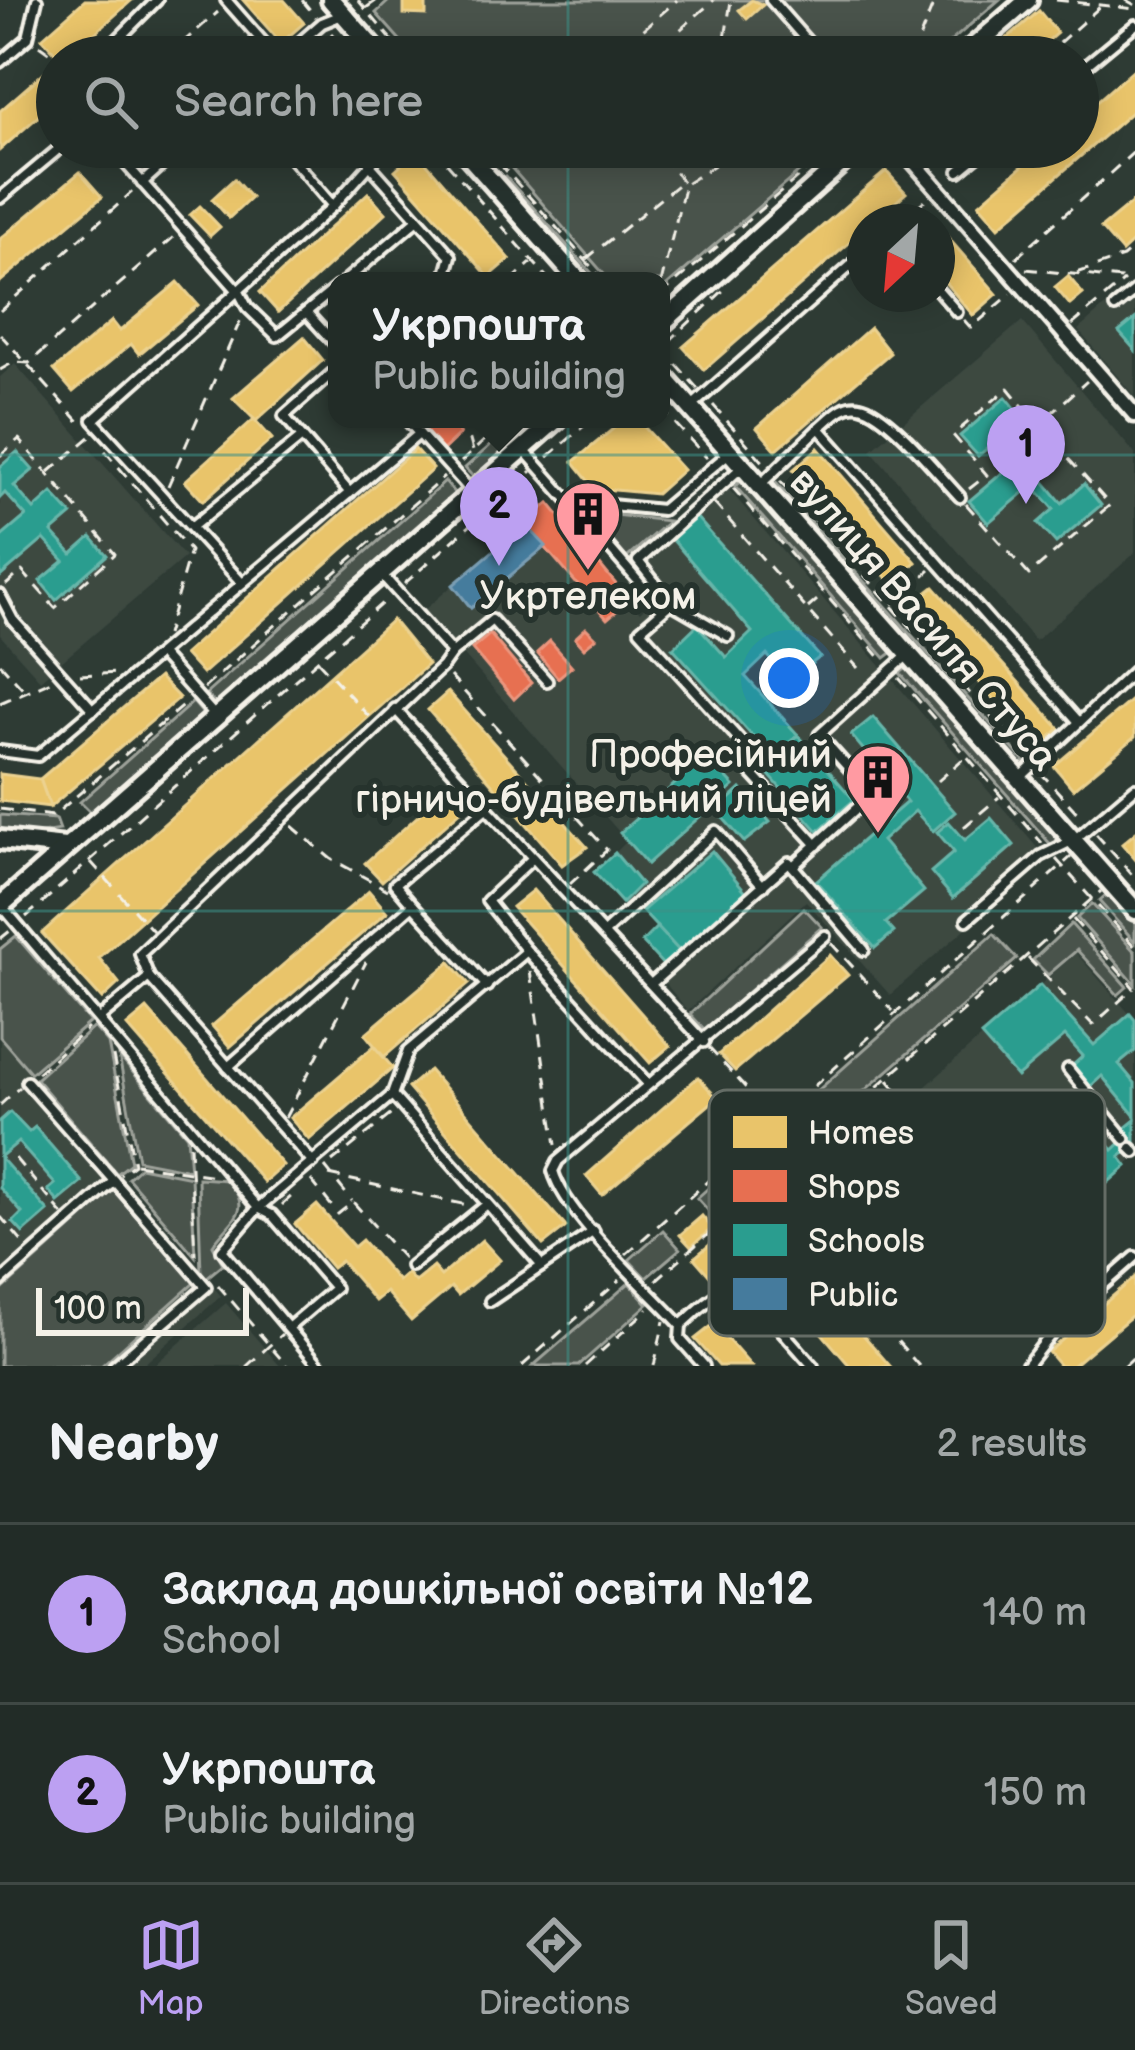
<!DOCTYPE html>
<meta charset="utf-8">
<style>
:root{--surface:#222c27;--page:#2a342f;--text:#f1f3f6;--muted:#a2a7a7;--line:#3f4844;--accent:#bca0f2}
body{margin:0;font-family:"Balsamiq Sans",sans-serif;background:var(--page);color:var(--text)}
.compass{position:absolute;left:847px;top:204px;width:108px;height:108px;border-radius:50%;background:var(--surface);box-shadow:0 6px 30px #0003;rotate:206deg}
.scale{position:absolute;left:36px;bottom:30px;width:213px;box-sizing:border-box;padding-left:12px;border:6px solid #f4f1e8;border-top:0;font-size:33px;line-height:42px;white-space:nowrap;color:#f4f1e8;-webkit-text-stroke:9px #26332d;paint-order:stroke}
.you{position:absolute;left:789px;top:678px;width:42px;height:42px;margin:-30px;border:9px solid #fff;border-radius:50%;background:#1a73e8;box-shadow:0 0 0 18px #1a73e833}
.badge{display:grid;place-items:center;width:78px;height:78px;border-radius:50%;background:var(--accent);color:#111;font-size:39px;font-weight:700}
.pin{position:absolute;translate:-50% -99px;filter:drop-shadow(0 3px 6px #0008)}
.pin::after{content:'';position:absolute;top:63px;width:42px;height:36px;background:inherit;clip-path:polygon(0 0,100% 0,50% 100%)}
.popup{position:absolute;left:328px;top:272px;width:342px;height:156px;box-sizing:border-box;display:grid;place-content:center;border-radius:24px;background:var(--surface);filter:drop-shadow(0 3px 9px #0005);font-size:39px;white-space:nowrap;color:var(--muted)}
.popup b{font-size:45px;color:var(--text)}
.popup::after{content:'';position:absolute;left:50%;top:100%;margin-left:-24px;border:24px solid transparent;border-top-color:var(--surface)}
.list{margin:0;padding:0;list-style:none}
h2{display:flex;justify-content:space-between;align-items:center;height:156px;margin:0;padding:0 48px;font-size:51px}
h2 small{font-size:39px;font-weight:400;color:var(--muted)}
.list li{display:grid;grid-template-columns:78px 1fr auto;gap:36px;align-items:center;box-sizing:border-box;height:180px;padding:0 48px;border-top:3px solid var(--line)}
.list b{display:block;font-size:45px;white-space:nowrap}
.list p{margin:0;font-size:39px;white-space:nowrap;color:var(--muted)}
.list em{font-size:39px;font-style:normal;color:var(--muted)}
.icon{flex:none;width:66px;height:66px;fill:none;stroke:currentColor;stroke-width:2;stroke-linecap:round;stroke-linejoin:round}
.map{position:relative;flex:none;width:1135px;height:1366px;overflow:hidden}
.search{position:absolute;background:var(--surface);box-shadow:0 6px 30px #0003;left:36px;right:36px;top:36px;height:132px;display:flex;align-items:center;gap:30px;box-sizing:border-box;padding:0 42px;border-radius:66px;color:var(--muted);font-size:45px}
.sheet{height:516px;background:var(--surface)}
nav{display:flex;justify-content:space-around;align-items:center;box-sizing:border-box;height:168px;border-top:3px solid var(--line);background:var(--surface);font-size:33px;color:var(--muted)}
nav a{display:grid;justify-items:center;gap:6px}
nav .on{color:var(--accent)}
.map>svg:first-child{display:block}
.built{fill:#3c4841}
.green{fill:#48524c;stroke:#9ea29a;stroke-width:3}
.homes{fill:#e9c46a;stroke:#ecd290;stroke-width:3}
.shops{fill:#e76f51;stroke:#eb967e;stroke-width:3}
.schools{fill:#2a9d8f;stroke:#67b6aa;stroke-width:3}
.public{fill:#457b9d;stroke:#7a9eb4;stroke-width:3}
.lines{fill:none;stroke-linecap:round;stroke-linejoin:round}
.service-casing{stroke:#f4f1e8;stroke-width:16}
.pedestrian-casing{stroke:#f4f1e8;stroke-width:21}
.minor-casing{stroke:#f4f1e8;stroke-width:26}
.path{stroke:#f4f1e8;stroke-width:3;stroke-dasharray:12 9;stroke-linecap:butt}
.service{stroke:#26332d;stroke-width:8}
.pedestrian{stroke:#26332d;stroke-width:12}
.minor{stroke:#26332d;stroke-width:16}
.grid{fill:none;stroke:#3d8f86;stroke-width:3;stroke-opacity:0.55}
.labels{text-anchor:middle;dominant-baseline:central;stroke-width:12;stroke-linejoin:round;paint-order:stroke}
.poi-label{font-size:39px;fill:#f4f1e8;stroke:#26332d}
.street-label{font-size:39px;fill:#f4f1e8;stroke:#26332d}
.key{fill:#26332d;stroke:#646c65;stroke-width:3}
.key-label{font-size:33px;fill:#f4f1e8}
</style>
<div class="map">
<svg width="1135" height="1366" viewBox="0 0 1135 1366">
<rect width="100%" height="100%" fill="#2e3b34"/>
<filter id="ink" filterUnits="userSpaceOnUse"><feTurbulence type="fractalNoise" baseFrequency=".00833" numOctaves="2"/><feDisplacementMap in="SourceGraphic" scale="24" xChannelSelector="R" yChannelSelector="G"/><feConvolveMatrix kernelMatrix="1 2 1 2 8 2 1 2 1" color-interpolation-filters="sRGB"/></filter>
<g filter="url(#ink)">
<g class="built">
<polygon points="1135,280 1135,397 1078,330"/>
<polygon points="1022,321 1135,454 1135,553 1035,641 871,450"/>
<polygon points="15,364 185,557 40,680 0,635 0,377"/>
<polygon points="719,478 1046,858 890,995 806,901 688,1011 665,983 670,973 666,968 680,953 630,896 641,883 615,853 627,841 424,610 549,503 640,612 658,593 627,558"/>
<polygon points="1076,953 1135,1020 1135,1158 1018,1261 959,1192 959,1143 915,1096"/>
<polygon points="0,1038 221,1296 142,1366 0,1366"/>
<polygon points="226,1303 280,1366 153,1366"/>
</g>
<g class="green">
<polygon points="390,0 999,0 933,57 415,57 376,13"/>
<polygon points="493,147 828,147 661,291 661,281 610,281"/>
<polygon points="505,176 599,281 587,281 498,182"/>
<polygon points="520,419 544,419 476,480 465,468"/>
<polygon points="743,479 893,652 885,658 735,486"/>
<polygon points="445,482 457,496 217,705 206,694"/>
<polygon points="776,483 1025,762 1019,767 771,487"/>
<polygon points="587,512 669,521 627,558"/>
<polygon points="908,667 1060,839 1052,846 900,673"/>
<polygon points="193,702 205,716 92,814 80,802"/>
<polygon points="0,815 56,819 60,830 36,834 0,830"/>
<polygon points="1109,892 1135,921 1135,942 1099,901"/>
<polygon points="1092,904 1135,952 1135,984 1077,918"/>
<polygon points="804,908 822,927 705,1030 690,1014"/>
<polygon points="1071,924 1127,987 1118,995 1077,950 1048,975 1033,960"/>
<polygon points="994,934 1017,959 716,1219 697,1198"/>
<polygon points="16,936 90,1022 31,1073 0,1037 0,949"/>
<polygon points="94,1027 108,1043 131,1163 117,1174 36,1079"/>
<polygon points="119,1056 187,1136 190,1170 138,1160"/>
<polygon points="140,1167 191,1177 195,1256 128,1178"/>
<path d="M198,1178L228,1180C255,1213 230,1219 213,1245L223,1264L205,1279L201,1274Z"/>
<polygon points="114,1190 194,1283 101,1366 0,1366 0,1292"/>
<polygon points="663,1230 680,1249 646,1278 629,1260"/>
<polygon points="629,1283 648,1304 578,1366 533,1366"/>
</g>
<g class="homes">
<polygon points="85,0 132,0 68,57 59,57 42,38"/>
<polygon points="243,0 284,0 304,23 281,43"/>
<polygon points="404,0 426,1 426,15 404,14"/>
<polygon points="752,0 763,5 747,19 739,10"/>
<polygon points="1039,11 1057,33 1029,57 985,57"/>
<polygon points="239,41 252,57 220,57"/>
<polygon points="324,43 336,57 309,57"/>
<polygon points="57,61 57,100 0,150 0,111"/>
<polygon points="1135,68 1135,109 999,227 979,204 1044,147 1078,147 1078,118"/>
<polygon points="416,151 510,259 489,277 395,170"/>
<polygon points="886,171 906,193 873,222 865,222 865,229 704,370 683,347"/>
<polygon points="80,172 102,197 0,282 0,239"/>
<polygon points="234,179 251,198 229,218 212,199"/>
<polygon points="368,193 386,213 278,312 260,292"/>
<polygon points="1135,200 1135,240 1122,252 1101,228"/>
<polygon points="200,206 220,227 210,236 190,215"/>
<polygon points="937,225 997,294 973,315 937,273"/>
<polygon points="1068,276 1083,294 1070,305 1055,287"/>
<polygon points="178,282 198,305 139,354 131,344 73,392 54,370 112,321 120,331"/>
<polygon points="870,328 890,353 776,450 757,428"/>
<polygon points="304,337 323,360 256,421 233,398"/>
<polygon points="254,419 272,439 203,501 185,481"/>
<polygon points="625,419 637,419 683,470 656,494 594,488 573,462"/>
<polygon points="818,448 916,562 891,583 793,470"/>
<polygon points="415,449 433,469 202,674 184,654"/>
<polygon points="934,587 1060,729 1037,749 911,605"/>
<polygon points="392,620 428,664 99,958 119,983 102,999 42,933"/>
<polygon points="159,677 179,698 50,807 40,779"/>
<polygon points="448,692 587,847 562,865 428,710"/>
<polygon points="1135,697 1135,737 1073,789 1054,766"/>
<polygon points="0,774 40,779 50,807 0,801"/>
<polygon points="447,790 464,808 382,881 365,863"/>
<polygon points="1135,833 1135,859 1122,844"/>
<polygon points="533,890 670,1046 650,1063 512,907"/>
<polygon points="369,891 387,912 230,1047 212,1026"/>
<polygon points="830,955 848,975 735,1071 719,1054"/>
<polygon points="450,962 469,984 384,1057 365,1034"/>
<polygon points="147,1009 283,1165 264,1182 127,1026"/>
<polygon points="374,1046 393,1068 309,1140 290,1118"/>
<polygon points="429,1070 566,1227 543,1245 408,1088"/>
<polygon points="698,1077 717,1098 602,1195 586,1176"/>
<polygon points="905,1135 922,1155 879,1190 873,1184 830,1221 824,1214 784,1250 765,1229 807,1193 813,1200 855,1164 863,1172"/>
<polygon points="317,1205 354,1247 362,1240 398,1281 407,1273 415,1282 433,1267 441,1276 482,1240 500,1260 458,1295 451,1287 411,1321 386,1292 375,1301 341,1261 332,1268 295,1224"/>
<polygon points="702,1216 712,1228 691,1247 680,1235"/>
<polygon points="725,1232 745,1256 715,1282 694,1258"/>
<polygon points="810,1273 890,1366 850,1366 787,1293"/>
<polygon points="1135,1277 1135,1313 1072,1366 1060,1366 1048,1352"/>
<polygon points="714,1324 751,1366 719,1366 695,1339"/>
</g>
<g class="shops">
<polygon points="413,419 446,419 460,434 442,451"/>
<polygon points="549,503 629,600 607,619 525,524"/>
<polygon points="586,628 596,638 584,648 575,638"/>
<polygon points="490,634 531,683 514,699 472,649"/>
<polygon points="550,641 572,666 558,678 537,653"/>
</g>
<g class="schools">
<polygon points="1135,319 1135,350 1119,332"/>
<polygon points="1006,397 1023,417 1003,435 1022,457 1045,438 1063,460 1041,478 1062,503 1084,484 1101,505 1056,543 1038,523 1054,509 1033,485 988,523 969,501 1014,463 995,442 978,456 960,436"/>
<polygon points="17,452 33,470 14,486 34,509 52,493 72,515 52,532 72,554 91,537 107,555 56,600 40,581 64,561 44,539 0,577 0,538 26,516 5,493 0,498 0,467"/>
<polygon points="696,517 820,657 791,680 767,655 745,676 798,735 772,758 673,648 697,625 726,657 752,632 672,539"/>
<polygon points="873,717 955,812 933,831 915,811 882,841 924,891 886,923 894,932 875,948 816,881 907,802 851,735"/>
<polygon points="798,735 854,800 818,831 762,767"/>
<polygon points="706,756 734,786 647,864 620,833"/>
<polygon points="741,789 770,822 744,842 717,811"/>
<polygon points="991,818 1014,845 953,898 931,872 954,852 937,832 949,822 965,840"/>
<polygon points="712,851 747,893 681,953 642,911"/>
<polygon points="615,853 641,884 622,903 594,872"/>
<polygon points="657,927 681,953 666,968 642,942"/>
<polygon points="1040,985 1094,1045 1130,1014 1135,1020 1135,1051 1119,1064 1135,1083 1135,1116 1102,1076 1090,1087 1072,1066 1083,1056 1065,1036 1017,1077 981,1036"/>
<polygon points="10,1112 29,1132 35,1127 82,1182 58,1202 48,1190 55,1184 18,1142 0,1157 48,1211 23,1233 13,1222 22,1213 0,1188 0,1121"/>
<polygon points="1135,1120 1135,1145 1120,1157 1127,1166 1018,1261 984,1223 1092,1125 1113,1150 1129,1135 1124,1129"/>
</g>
<polygon class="public" points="525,524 546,546 471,608 453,585"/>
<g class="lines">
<g class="service-casing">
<g id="service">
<polyline points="226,0 276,57"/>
<polyline points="771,0 821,57"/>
<polyline points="100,57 157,0"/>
<polyline points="283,57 322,23 342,15"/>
<polyline points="0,62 28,38 37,0"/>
<polyline points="1078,72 1135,25"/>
<polyline points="111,147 239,292 247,307 277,336 337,287"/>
<polyline points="282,147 333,206 386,147"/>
<polyline points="369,164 451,256 444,281"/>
<polyline points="959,171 988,147"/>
<polyline points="142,183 182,147"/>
<polyline points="0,198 61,147"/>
<polyline points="345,281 417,220"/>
<polyline points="937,289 957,312"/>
<polyline points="1115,307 1135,291"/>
<polyline points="307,313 337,346"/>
<polyline points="692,406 865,253"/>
<polyline points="406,419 471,491"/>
<path d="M819,428C831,418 844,402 860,406C888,411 939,475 960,497"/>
<polyline points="302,437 350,493"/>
<polyline points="524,450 569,501 662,510 729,453"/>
<polyline points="742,467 638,561 671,603 640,630 747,748"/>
<polyline points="761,484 819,428 1079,722"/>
<polyline points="570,502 662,609"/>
<polyline points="192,527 302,437 284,416 337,369"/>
<polyline points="383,576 452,653"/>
<polyline points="242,583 93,420 333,206"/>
<polyline points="0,595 13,620 93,710"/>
<polyline points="671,603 728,636"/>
<polyline points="160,654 215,716"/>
<polyline points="395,709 704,1042"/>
<polyline points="0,751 38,756 419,434"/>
<polyline points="744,765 817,845"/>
<polyline points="1021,777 1135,670"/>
<polyline points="533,858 487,901 527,951 648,1084"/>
<polyline points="793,866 872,794 819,735 908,655"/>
<polyline points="413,905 487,986"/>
<polyline points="2,906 258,1208 272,1215 335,1288 288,1328"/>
<polyline points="967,920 1041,856 1074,840 1135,788"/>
<polyline points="604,933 716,831 763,886"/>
<polyline points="651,984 789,862 864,950"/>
<polyline points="99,1019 149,977"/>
<polyline points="228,1067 413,905 395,884 485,809"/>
<polyline points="1068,1069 1125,1139"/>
<polyline points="27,1082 114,1181"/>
<polyline points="392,1095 408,1051 527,951"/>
<polyline points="1131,1148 1135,1152"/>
<polyline points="313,1163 149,977 140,954 442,667 452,653 492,620 547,681"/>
<polyline points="941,1187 991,1190 1096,1104"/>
<polyline points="411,1266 486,1205"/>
<polyline points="0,1282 114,1181 206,1287 114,1366"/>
<polyline points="490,1301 542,1266"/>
<polyline points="767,1314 785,1277 927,1173 1060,1323 1135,1257"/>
<polyline points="681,1325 680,1339 704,1366"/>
<polyline points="320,1366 222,1250 258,1208 392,1095 542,1266 594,1231"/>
<path d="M813,1366L747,1291C721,1283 700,1309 681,1325C648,1289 565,1215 553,1171L558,1161L825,936"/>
<polyline points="1026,1366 1060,1323"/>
</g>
</g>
<g class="pedestrian-casing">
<polyline id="pedestrian" points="901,147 1135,415"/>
</g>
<g class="minor-casing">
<g id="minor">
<polyline points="331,0 381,57"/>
<polyline points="962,57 1028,0"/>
<polyline points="461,147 579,281"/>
<polyline points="661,324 859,147"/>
<polyline points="661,374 1135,910"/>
<polyline points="0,840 65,847"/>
<polyline points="0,906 557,419"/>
</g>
</g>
<g class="path">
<polyline points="302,0 316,17"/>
<polyline points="358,0 406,57"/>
<polyline points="1056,0 1135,9"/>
<polyline points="1126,0 1135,5"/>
<polyline points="366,8 377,0"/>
<polyline points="331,33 352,57"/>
<polyline points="39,45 57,58"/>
<polyline points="166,57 218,12"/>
<polyline points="612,57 677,0"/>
<polyline points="649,57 714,0"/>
<polyline points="722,57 731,1"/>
<polyline points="912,57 935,0"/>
<polyline points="939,57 949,48"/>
<polyline points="1043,57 1101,6"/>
<polyline points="433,147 550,281"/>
<polyline points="485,147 604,281"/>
<polyline points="601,147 664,161"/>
<polyline points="928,158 940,147"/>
<polyline points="507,167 542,147"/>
<polyline points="503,170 520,147"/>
<polyline points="687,183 742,147"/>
<polyline points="900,222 926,199"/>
<polyline points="1016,258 1135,151"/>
<polyline points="586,259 681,182"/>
<polyline points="1026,269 1130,280"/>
<polyline points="1077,273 1123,257 1135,247"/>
<polyline points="511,281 531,263"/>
<polyline points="661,283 685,184 667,162 683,147"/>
<polyline points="661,295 833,147"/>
<polyline points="0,311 132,192"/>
<polyline points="964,320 971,328 1011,294"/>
<polyline points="1072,325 1124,281"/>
<polyline points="0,334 83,426"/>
<polyline points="0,370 14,362 29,363 176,235"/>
<polyline points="698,389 662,348 729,285"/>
<polyline points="713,405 766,465"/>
<polyline points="661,408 707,458"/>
<polyline points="464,419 473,451"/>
<polyline points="105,451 190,551 166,635"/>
<polyline points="0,456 19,439 115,554 55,608 22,571 6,585"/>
<polyline points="548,457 592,419"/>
<polyline points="461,462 508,419"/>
<polyline points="49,472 90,437"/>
<polyline points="780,481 1026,756"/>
<polyline points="168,486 241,319"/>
<polyline points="733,488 884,662"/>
<polyline points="969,489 987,475 953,435 1008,388 1038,425 1087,381"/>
<polyline points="714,503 858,668"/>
<polyline points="966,504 1029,575 1110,505 1038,425"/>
<polyline points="404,584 532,471"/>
<polyline points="893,604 930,570"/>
<polyline points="808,608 824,594"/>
<polyline points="318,661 373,721"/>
<polyline points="0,663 26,692"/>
<polyline points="80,675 118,673"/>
<polyline points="450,676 607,850 570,884"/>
<polyline points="899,678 1042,843"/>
<polyline points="204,688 444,477"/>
<polyline points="0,703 53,680"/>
<polyline points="1040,772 1082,818"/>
<polyline points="938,781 965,757"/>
<polyline points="0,809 53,816 187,702"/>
<polyline points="292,826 331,859 388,890"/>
<polyline points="964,827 999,797"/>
<polyline points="1096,834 1135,878"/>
<polyline points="1056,859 1135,947"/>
<polyline points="91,862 153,931"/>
<polyline points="26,917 388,598"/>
<polyline points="1073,919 1134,988"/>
<polyline points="0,939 10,931"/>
<polyline points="831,943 893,1011"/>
<polyline points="1028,958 1093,1025 1134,988"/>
<polyline points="530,971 556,1145"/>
<polyline points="709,1048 772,1116"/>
<polyline points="113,1056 134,1164 120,1175"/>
<polyline points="37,1073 88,1028"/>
<polyline points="888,1080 950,1154 952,1174"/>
<polyline points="0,1105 20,1087"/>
<polyline points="285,1118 366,962"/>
<polyline points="190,1145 195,1255"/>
<polyline points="15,1158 63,1215"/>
<polyline points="332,1162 394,1112"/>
<polyline points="136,1164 215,1176"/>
<polyline points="325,1167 352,1201"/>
<polyline points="329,1175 467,1205"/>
<polyline points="311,1180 338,1214 353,1202 405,1260"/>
<polyline points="282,1205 297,1191"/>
<polyline points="0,1216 23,1243"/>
<polyline points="626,1254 1071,857"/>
<polyline points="829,1262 919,1366"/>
<polyline points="656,1280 1101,891"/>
<polyline points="218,1285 287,1366"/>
<polyline points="247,1366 282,1334"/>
<polyline points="522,1366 620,1280"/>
<polyline points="585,1366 648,1309"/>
<polyline points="654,1366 664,1321"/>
<polyline points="1124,1366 1135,1356"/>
</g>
<use href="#service" class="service"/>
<use href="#pedestrian" class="pedestrian"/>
<use href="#minor" class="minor"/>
</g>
</g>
<path class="grid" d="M568,0V57M568,147V1366M0,455H1135M0,911H1135"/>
<defs>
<g id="building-pin" transform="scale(3.45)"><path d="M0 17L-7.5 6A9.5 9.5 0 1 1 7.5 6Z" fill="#ff9aa2" stroke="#26332d"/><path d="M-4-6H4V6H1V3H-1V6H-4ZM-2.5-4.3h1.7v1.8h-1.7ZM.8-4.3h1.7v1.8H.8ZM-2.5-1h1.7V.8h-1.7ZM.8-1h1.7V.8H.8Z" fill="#111"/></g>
</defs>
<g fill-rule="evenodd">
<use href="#building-pin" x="588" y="514"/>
<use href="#building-pin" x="878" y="777"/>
</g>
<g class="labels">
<g class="poi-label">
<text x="588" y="597">Укртелеком</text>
<text x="832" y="755" text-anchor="end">Професійний<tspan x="832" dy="45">гірничо-будівельний ліцей</tspan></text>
</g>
<g class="street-label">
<text transform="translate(923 620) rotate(49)">вулиця Василя Стуса</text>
</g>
</g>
<rect x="709" y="1090" width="396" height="246" rx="18" class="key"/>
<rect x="733" y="1116" width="54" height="32" fill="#e9c46a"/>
<rect x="733" y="1170" width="54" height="32" fill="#e76f51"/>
<rect x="733" y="1224" width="54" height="32" fill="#2a9d8f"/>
<rect x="733" y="1278" width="54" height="32" fill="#457b9d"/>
<g class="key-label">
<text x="808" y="1144">Homes</text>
<text x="808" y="1198">Shops</text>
<text x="808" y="1252">Schools</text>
<text x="808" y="1306">Public</text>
</g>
</svg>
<svg class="compass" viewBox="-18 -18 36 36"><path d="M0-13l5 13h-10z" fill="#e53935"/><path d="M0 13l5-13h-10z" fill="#a2a7a7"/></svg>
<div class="scale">100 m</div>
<div class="you"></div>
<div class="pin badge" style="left:1026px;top:504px">1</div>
<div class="pin badge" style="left:499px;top:566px">2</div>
<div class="popup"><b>Укрпошта</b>Public building</div>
<div class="search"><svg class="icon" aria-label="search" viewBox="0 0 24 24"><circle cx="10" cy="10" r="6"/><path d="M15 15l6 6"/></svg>Search here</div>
</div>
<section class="sheet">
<h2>Nearby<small>2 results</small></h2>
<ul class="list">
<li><span class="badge">1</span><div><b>Заклад дошкільної освіти №12</b><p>School</p></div><em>140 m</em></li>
<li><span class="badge">2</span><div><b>Укрпошта</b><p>Public building</p></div><em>150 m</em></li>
</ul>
</section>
<nav>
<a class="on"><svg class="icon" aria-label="map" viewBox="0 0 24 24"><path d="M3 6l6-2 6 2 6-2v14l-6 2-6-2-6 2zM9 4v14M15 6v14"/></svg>Map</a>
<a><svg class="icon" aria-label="directions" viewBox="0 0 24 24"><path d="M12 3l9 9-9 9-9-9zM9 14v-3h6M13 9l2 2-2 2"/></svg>Directions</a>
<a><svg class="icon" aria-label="saved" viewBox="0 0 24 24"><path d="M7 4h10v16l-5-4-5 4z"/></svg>Saved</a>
</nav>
